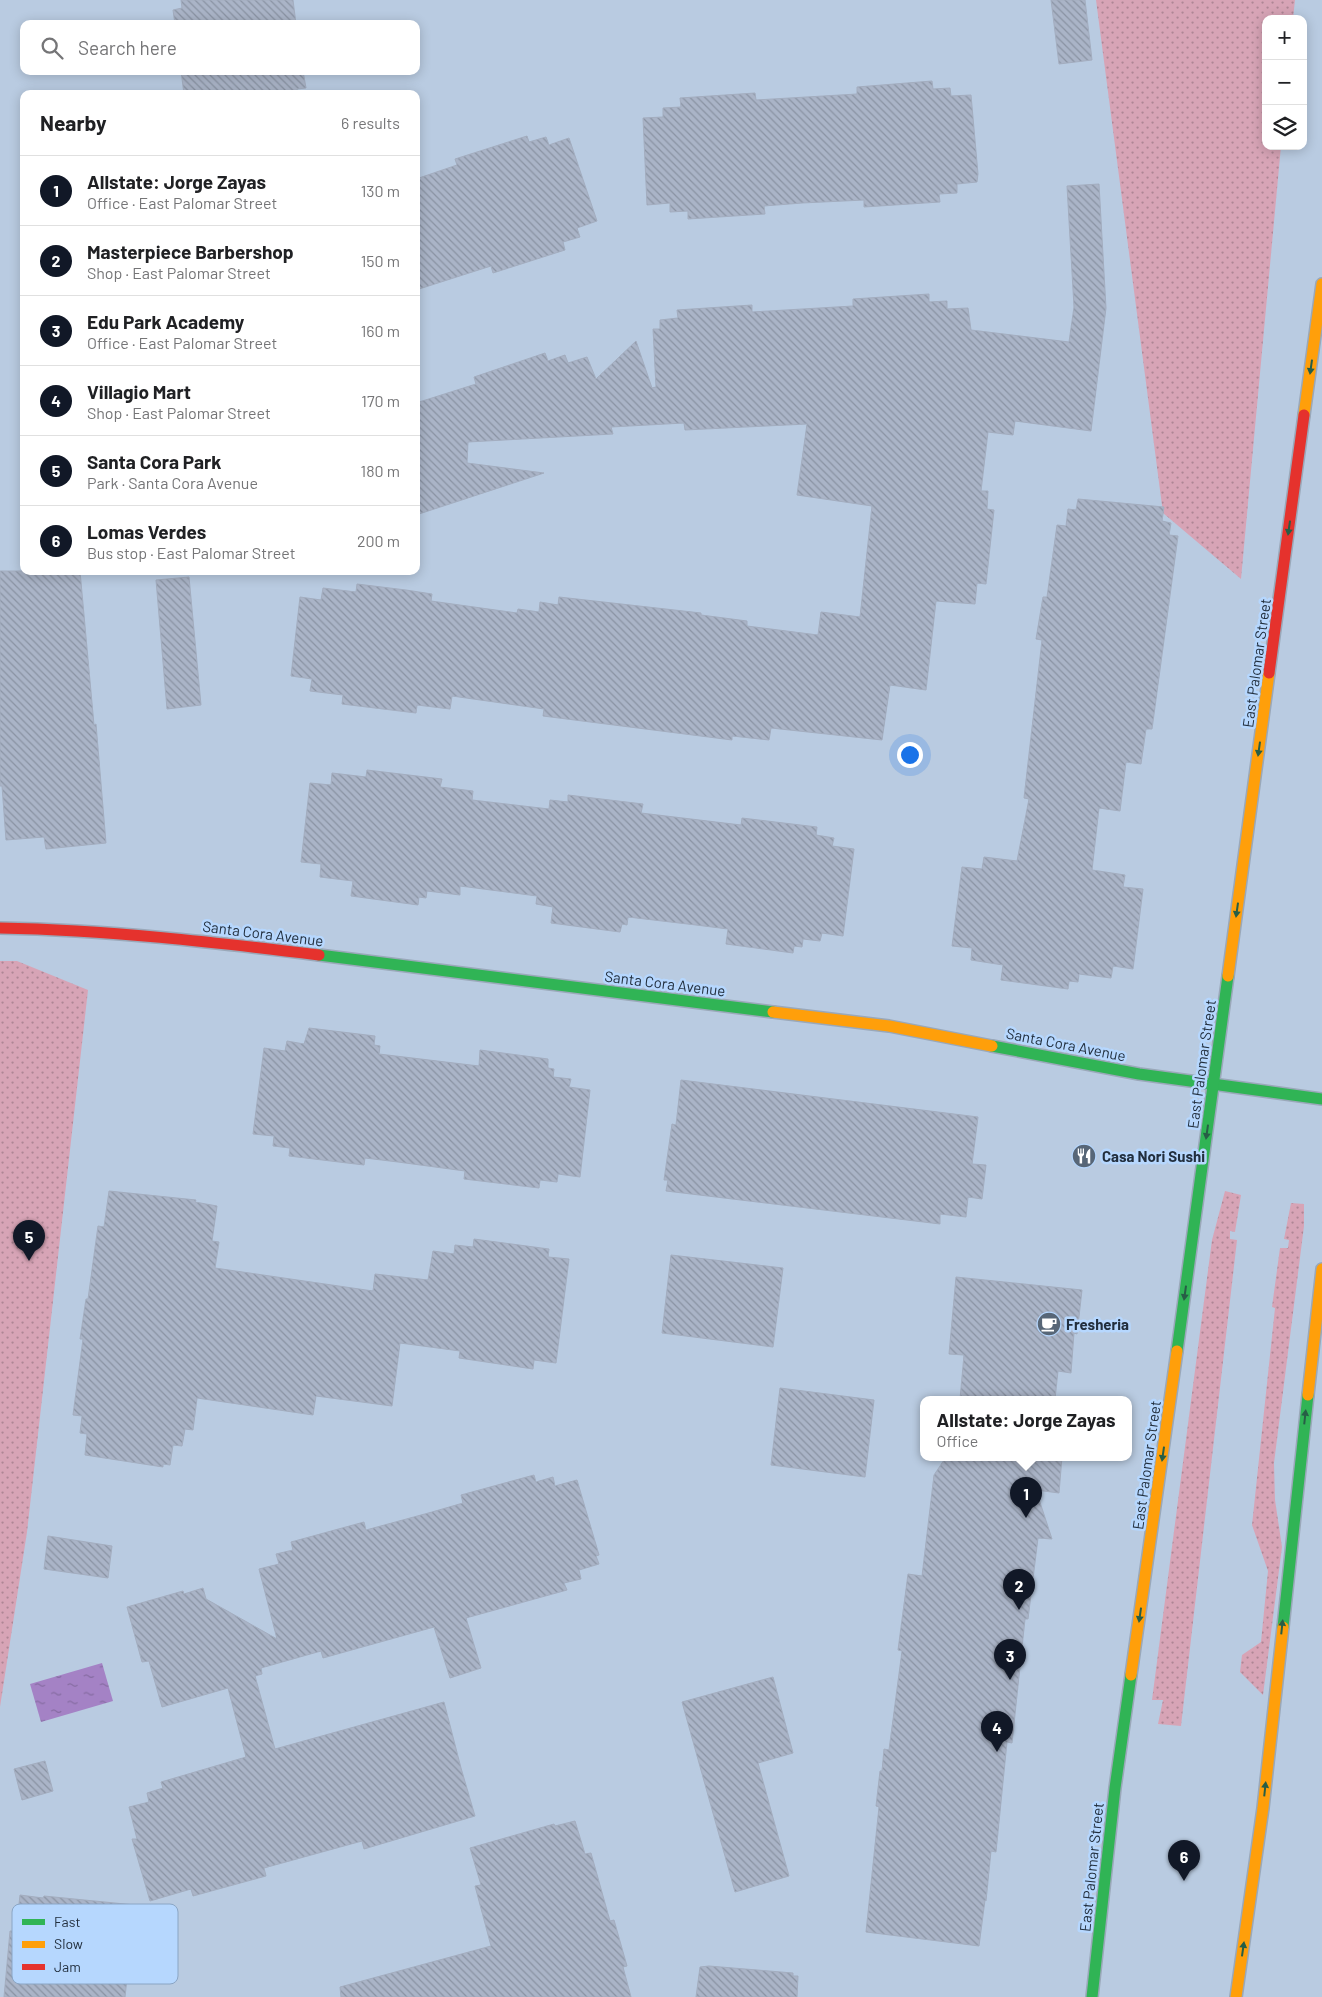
<!DOCTYPE html>
<meta charset="utf-8">
<style>
:root{--surface:#fff;--page:#f2f2f2;--text:#202124;--muted:#757577;--line:#e0e0e0;--accent:#111827}
body{margin:0;font-family:Barlow,sans-serif;background:var(--page);color:var(--text)}
.controls{position:absolute;right:15px;top:15px;display:grid;overflow:hidden;border-radius:10px;box-shadow:0 2px 12px #0003}
.controls button{width:45px;height:45px;display:grid;place-items:center;padding:0;border:0;border-bottom:1px solid var(--line);background:var(--surface);color:var(--text);font:25px sans-serif}
.you{position:absolute;left:909px;top:754px;width:18px;height:18px;margin:-12px;border:4px solid #fff;border-radius:50%;background:#1a73e8;box-shadow:0 0 0 8px #1a73e833}
.badge{display:grid;place-items:center;width:32px;height:32px;border-radius:50%;background:var(--accent);color:#fff;font-size:16px;font-weight:700}
.pin{position:absolute;translate:-50% -41px;filter:drop-shadow(0 1px 2px #0008)}
.pin::after{content:'';position:absolute;top:26px;width:18px;height:15px;background:inherit;clip-path:polygon(0 0,100% 0,50% 100%)}
.popup{position:absolute;left:920px;top:1396px;width:212px;height:65px;box-sizing:border-box;display:grid;place-content:center;border-radius:10px;background:var(--surface);filter:drop-shadow(0 1px 4px #0005);font-size:16px;white-space:nowrap;color:var(--muted)}
.popup b{font-size:19px;color:var(--text)}
.popup::after{content:'';position:absolute;left:50%;top:100%;margin-left:-10px;border:10px solid transparent;border-top-color:var(--surface)}
.list{margin:0;padding:0;list-style:none}
h2{display:flex;justify-content:space-between;align-items:center;height:65px;margin:0;padding:0 20px;font-size:21px}
h2 small{font-size:16px;font-weight:400;color:var(--muted)}
.list li{display:grid;grid-template-columns:32px 1fr auto;gap:15px;align-items:center;box-sizing:border-box;height:70px;padding:0 20px;border-top:1px solid var(--line)}
.list b{display:block;font-size:19px;white-space:nowrap}
.list p{margin:0;font-size:16px;white-space:nowrap;color:var(--muted)}
.list em{font-size:16px;font-style:normal;color:var(--muted)}
.icon{flex:none;width:28px;height:28px;fill:none;stroke:currentColor;stroke-width:2;stroke-linecap:round;stroke-linejoin:round}
.map{position:relative;flex:none;width:1322px;height:1997px;overflow:hidden}
.search{position:absolute;background:var(--surface);box-shadow:0 2px 12px #0003;left:20px;top:20px;width:400px;height:55px;display:flex;align-items:center;gap:12px;box-sizing:border-box;padding:0 18px;border-radius:10px;color:var(--muted);font-size:19px}
.panel{position:absolute;background:var(--surface);box-shadow:0 2px 12px #0003;left:20px;top:90px;width:400px;height:485px;border-radius:10px}
.map>svg:first-child{display:block}
.green{fill:url(#green-dots)}
.water{fill:url(#water-ripples)}
.building{fill:url(#building-back-hatch);stroke:#a3adbf}
.lines{fill:none;stroke-linecap:round;stroke-linejoin:round}
.fast-casing{stroke:#9aa8b9;stroke-width:14}
.slow-casing{stroke:#9aa8b9;stroke-width:14}
.jam-casing{stroke:#9aa8b9;stroke-width:14}
.fast{stroke:#30b455;stroke-width:11}
.slow{stroke:#ff9f0a;stroke-width:11}
.jam{stroke:#e5322d;stroke-width:11}
.oneway{fill:#275e46}
.labels{text-anchor:middle;dominant-baseline:central;stroke-width:5;stroke-linejoin:round;paint-order:stroke}
.street-label{font-size:15px;fill:#222f3e;stroke:#b6d7fe}
.poi-label{font-size:15px;font-weight:bold;fill:#222f3e;stroke:#b6d7fe;text-anchor:start}
.key{fill:#b6d7fe;stroke:#8aa5c4;stroke-width:1}
.key-label{font-size:14px;fill:#222f3e}
</style>
<div class="map">
<svg width="1322" height="1997" viewBox="0 0 1322 1997">
<defs>
<pattern id="green-dots" width="8" height="8" patternUnits="userSpaceOnUse" patternTransform="scale(1.25)"><rect width="8" height="8" fill="#d7a4b6"/><path d="M2 2h.1M6 6h.1" fill="none" stroke="#ae8695" stroke-width="1.8" stroke-linecap="round"/></pattern>
<pattern id="water-ripples" width="26" height="14" patternUnits="userSpaceOnUse" patternTransform="scale(1.25)"><rect width="26" height="14" fill="#a482c5"/><path d="M2 4q2-2 4 0t4 0M15 11q2-2 4 0t4 0" fill="none" stroke="#856ba1"/></pattern>
<pattern id="building-back-hatch" width="6" height="6" patternUnits="userSpaceOnUse" patternTransform="scale(1.25)"><rect width="6" height="6" fill="#aab4c7"/><path d="M-1 5l2 2M0 0l6 6M5-1l2 2" fill="none" stroke="#8a93a3"/></pattern>
</defs>
<rect width="100%" height="100%" fill="#b9cbe1"/>
<g class="green">
<polygon points="1096,0 1295,0 1293,19 1266,19 1266,146 1281,146 1241,579 1163,513"/>
<polygon points="0,961 17,961 88,990 27,1532 0,1707"/>
<polygon points="1225,1191 1241,1195 1235,1232 1230,1231 1230,1239 1237,1240 1181,1726 1158,1724 1163,1700 1152,1700 1212,1240"/>
<polygon points="1291,1203 1304,1204 1304,1226 1274,1463 1275,1500 1282,1547 1263,1695 1240,1672 1242,1655 1261,1642 1268,1571 1252,1525 1275,1308 1272,1307 1280,1248 1288,1248 1289,1240 1284,1239"/>
</g>
<polygon class="water" points="102,1663 113,1701 41,1722 30,1684"/>
<g class="building">
<polygon points="181,0 293,0 296,24 175,24 173,10 182,8"/>
<polygon points="1051,0 1085,0 1092,60 1059,64"/>
<polygon points="181,71 303,71 306,88 297,89 298,94 184,94"/>
<polygon points="932,81 933,89 950,88 951,96 971,95 978,174 977,182 957,184 957,193 939,194 940,202 864,207 864,200 802,203 764,206 765,214 688,219 688,211 670,212 670,203 647,205 643,118 663,117 663,108 681,107 680,98 755,93 756,100 857,94 857,87"/>
<polygon points="527,136 529,142 546,137 549,145 569,138 597,221 577,228 580,237 563,242 565,250 493,273 491,266 416,290 416,179 457,165 455,159"/>
<polygon points="1099,184 1106,308 1091,431 1015,421 1013,435 988,432 981,491 988,491 987,509 994,510 986,584 977,583 975,604 936,601 926,690 890,685 882,740 771,728 769,740 732,736 732,740 543,716 544,709 452,696 450,709 417,705 416,713 342,704 343,695 310,691 312,679 291,676 300,597 321,600 323,588 356,592 357,584 406,590 432,594 431,601 517,613 518,609 539,612 540,602 558,605 559,597 701,613 701,615 747,621 747,626 818,635 821,612 860,617 872,506 797,495 807,424 685,430 684,423 611,427 613,434 468,442 467,463 544,473 416,515 416,403 476,384 474,377 545,353 548,361 565,355 568,363 587,357 596,379 636,341 652,388 656,387 653,329 660,329 660,320 678,318 677,310 752,305 752,312 853,306 853,299 929,294 929,302 947,301 947,309 968,308 971,330 1069,342 1074,307 1067,186"/>
<polygon points="1078,499 1164,507 1162,521 1171,523 1169,535 1178,536 1152,729 1146,729 1141,764 1126,762 1120,811 1099,808 1092,870 1125,875 1123,887 1143,889 1133,969 1113,966 1111,978 1079,974 1078,982 1069,981 1068,989 1001,980 1003,965 971,960 972,948 952,946 962,867 982,869 984,857 1017,861 1029,799 1024,798 1042,640 1036,639 1043,597 1047,597 1057,525 1066,526 1068,509 1076,510"/>
<polygon points="0,571 80,571 94,725 96,724 106,843 46,849 44,837 6,840 2,786 0,786"/>
<polygon points="189,577 201,705 167,709 156,580"/>
<polygon points="367,770 442,779 440,787 473,791 472,800 549,809 550,800 568,802 568,795 643,804 641,813 741,825 742,818 817,827 816,835 834,838 832,846 854,849 843,936 822,933 820,941 803,939 802,947 794,946 793,953 726,944 728,929 696,925 628,917 627,925 622,924 620,932 551,923 553,907 536,904 537,896 460,886 460,895 427,891 426,898 419,897 418,905 351,896 353,881 320,877 321,864 301,862 310,783 331,785 332,773 366,777"/>
<polygon points="309,1028 375,1036 374,1045 380,1046 379,1054 479,1066 480,1050 548,1059 548,1068 554,1069 553,1077 571,1079 569,1087 590,1090 580,1177 558,1174 557,1182 540,1180 539,1188 464,1179 465,1171 398,1162 365,1158 364,1165 289,1156 290,1148 273,1146 274,1136 253,1134 264,1048 285,1051 287,1041 304,1044"/>
<polygon points="681,1080 978,1117 972,1164 986,1165 982,1199 968,1197 966,1217 940,1214 940,1224 666,1191 668,1180 664,1180 672,1124 676,1125"/>
<polygon points="109,1191 196,1200 195,1202 217,1206 212,1241 219,1242 215,1268 373,1291 375,1274 428,1280 433,1251 454,1254 455,1245 473,1247 474,1239 549,1249 548,1257 569,1259 556,1363 534,1360 533,1369 459,1358 460,1351 400,1343 392,1406 316,1396 313,1415 197,1398 193,1430 185,1429 182,1446 173,1445 170,1465 163,1464 163,1467 85,1455 87,1434 80,1433 82,1416 73,1415 83,1339 80,1339 86,1299 88,1299 98,1226 104,1227"/>
<polygon points="671,1255 783,1268 773,1347 662,1333"/>
<polygon points="956,1277 1082,1290 1077,1334 1074,1333 1071,1373 1058,1371 1055,1399 960,1399 964,1355 949,1354"/>
<polygon points="780,1388 874,1400 865,1477 771,1465"/>
<polygon points="946,1457 1062,1457 1059,1493 1036,1490 1052,1539 1038,1538 1028,1619 1025,1619 1012,1743 1007,1742 996,1852 991,1851 986,1901 985,1900 979,1946 866,1932 879,1807 876,1806 880,1771 882,1771 884,1749 889,1750 902,1651 898,1650 908,1574 922,1576 934,1475"/>
<polygon points="534,1475 536,1482 553,1477 555,1486 577,1480 599,1555 596,1556 599,1564 579,1570 581,1579 564,1583 567,1590 466,1618 481,1668 450,1678 434,1627 323,1658 321,1651 261,1668 262,1674 255,1676 275,1749 444,1702 461,1768 475,1816 364,1849 362,1841 264,1868 266,1876 193,1896 191,1889 150,1901 132,1839 137,1839 129,1807 149,1802 147,1793 163,1788 161,1782 246,1757 228,1688 162,1707 149,1661 142,1662 127,1607 183,1591 184,1594 203,1588 206,1599 277,1639 259,1569 279,1564 276,1554 293,1550 291,1542 364,1522 366,1530 432,1512 463,1503 461,1495"/>
<polygon points="48,1536 112,1546 108,1578 44,1569"/>
<polygon points="773,1677 793,1753 758,1763 789,1876 735,1892 682,1702"/>
<polygon points="45,1761 53,1791 22,1800 14,1769"/>
<polygon points="575,1821 585,1854 591,1853 610,1921 614,1920 627,1966 623,1967 631,1997 341,1997 340,1987 491,1946 475,1886 481,1885 470,1848 554,1824 555,1826"/>
<polygon points="20,1895 43,1898 44,1896 135,1905 125,1997 4,1997 10,1931 16,1931"/>
<polygon points="709,1966 793,1973 793,1976 798,1976 797,1997 696,1997 700,1967"/>
</g>
<g class="lines">
<g class="fast-casing">
<g id="fast">
<polyline points="319,955 773,1012"/>
<polyline points="992,1046 1139,1074 1322,1099"/>
<polyline points="1177,1351 1228,976"/>
<polyline points="1283,1627 1308,1395"/>
<polyline points="1092,1997 1115,1788 1131,1675"/>
</g>
</g>
<g class="slow-casing">
<g id="slow">
<polyline points="1304,415 1322,284"/>
<polyline points="1228,976 1269,673"/>
<polyline points="773,1012 889,1026 992,1046"/>
<polyline points="1308,1395 1322,1269"/>
<polyline points="1131,1675 1177,1351"/>
<polyline points="1236,1997 1263,1808 1283,1627"/>
</g>
</g>
<g class="jam-casing">
<g id="jam">
<polyline points="1269,673 1304,415"/>
<path d="M0,928C107,930 213,942 319,955"/>
</g>
</g>
<use href="#fast" class="fast"/>
<use href="#slow" class="slow"/>
<use href="#jam" class="jam"/>
</g>
<defs><path id="oneway-solid" d="M-6-.8H1V-3.2L6.5 0L1 3.2V.8H-6Z" transform="scale(1.25)"/></defs>
<g class="oneway">
<use href="#oneway-solid" transform="translate(1311 367) rotate(98)"/>
<use href="#oneway-solid" transform="translate(1289 528) rotate(98)"/>
<use href="#oneway-solid" transform="translate(1259 749) rotate(98)"/>
<use href="#oneway-solid" transform="translate(1237 910) rotate(98)"/>
<use href="#oneway-solid" transform="translate(1207 1132) rotate(98)"/>
<use href="#oneway-solid" transform="translate(1185 1293) rotate(98)"/>
<use href="#oneway-solid" transform="translate(1305 1417) rotate(-84)"/>
<use href="#oneway-solid" transform="translate(1163 1454) rotate(98)"/>
<use href="#oneway-solid" transform="translate(1140 1615) rotate(98)"/>
<use href="#oneway-solid" transform="translate(1282 1627) rotate(-84)"/>
<use href="#oneway-solid" transform="translate(1265 1789) rotate(-84)"/>
<use href="#oneway-solid" transform="translate(1243 1949) rotate(-82)"/>
</g>
<defs>
<g id="restaurant-disc" transform="scale(1.25)"><circle r="9.5" fill="#576677" stroke="#b6d7fe"/><path d="M-5-6h1v4h1v-4h1v4h1v-4h1v5L-1.5 .5V6h-2V.5L-5-1ZM5-6V6H3V1.5H1.5Q1.5-4 5-6Z" fill="#fff"/></g>
<g id="cafe-disc" transform="scale(1.25)"><circle r="9.5" fill="#576677" stroke="#b6d7fe"/><path d="M-5.5-4.5H6V0H3Q3 3.5 0 3.5H-2.5Q-5.5 3.5-5.5 0ZM3-3.2v2h1.7v-2ZM-6 4.5H4V6H-6Z" fill="#fff"/></g>
</defs>
<g fill-rule="evenodd">
<use href="#restaurant-disc" x="1084" y="1156"/>
<use href="#cafe-disc" x="1049" y="1324"/>
</g>
<g class="labels">
<g class="street-label">
<text transform="translate(1256 663) rotate(-82)">East Palomar Street</text>
<text transform="translate(263 933) rotate(7)">Santa Cora Avenue</text>
<text transform="translate(665 983) rotate(7)">Santa Cora Avenue</text>
<text transform="translate(1066 1044) rotate(11)">Santa Cora Avenue</text>
<text transform="translate(1201 1064) rotate(-82)">East Palomar Street</text>
<text transform="translate(1146 1465) rotate(-82)">East Palomar Street</text>
<text transform="translate(1091 1867) rotate(-84)">East Palomar Street</text>
</g>
<g class="poi-label">
<text x="1102" y="1156">Casa Nori Sushi</text>
<text x="1066" y="1324">Fresheria</text>
</g>
</g>
<rect x="12" y="1904" width="166" height="80" rx="8" class="key"/>
<rect x="22" y="1919" width="23" height="6" fill="#30b455"/>
<rect x="22" y="1941" width="23" height="7" fill="#ff9f0a"/>
<rect x="22" y="1964" width="23" height="6" fill="#e5322d"/>
<g class="key-label">
<text x="54" y="1927">Fast</text>
<text x="54" y="1949">Slow</text>
<text x="54" y="1972">Jam</text>
</g>
</svg>
<div class="controls">
<button>+</button>
<button>−</button>
<button><svg class="icon" aria-label="layers" viewBox="0 0 24 24"><path d="M12 4l9 5-9 5-9-5zM3 14l9 5 9-5"/></svg></button>
</div>
<div class="you"></div>
<div class="pin badge" style="left:1026px;top:1518px">1</div>
<div class="popup"><b>Allstate: Jorge Zayas</b>Office</div>
<div class="pin badge" style="left:1019px;top:1610px">2</div>
<div class="pin badge" style="left:1010px;top:1680px">3</div>
<div class="pin badge" style="left:997px;top:1752px">4</div>
<div class="pin badge" style="left:29px;top:1261px">5</div>
<div class="pin badge" style="left:1184px;top:1881px">6</div>
<div class="search"><svg class="icon" aria-label="search" viewBox="0 0 24 24"><circle cx="10" cy="10" r="6"/><path d="M15 15l6 6"/></svg>Search here</div>
<section class="panel">
<h2>Nearby<small>6 results</small></h2>
<ul class="list">
<li><span class="badge">1</span><div><b>Allstate: Jorge Zayas</b><p>Office · East Palomar Street</p></div><em>130 m</em></li>
<li><span class="badge">2</span><div><b>Masterpiece Barbershop</b><p>Shop · East Palomar Street</p></div><em>150 m</em></li>
<li><span class="badge">3</span><div><b>Edu Park Academy</b><p>Office · East Palomar Street</p></div><em>160 m</em></li>
<li><span class="badge">4</span><div><b>Villagio Mart</b><p>Shop · East Palomar Street</p></div><em>170 m</em></li>
<li><span class="badge">5</span><div><b>Santa Cora Park</b><p>Park · Santa Cora Avenue</p></div><em>180 m</em></li>
<li><span class="badge">6</span><div><b>Lomas Verdes</b><p>Bus stop · East Palomar Street</p></div><em>200 m</em></li>
</ul>
</section>
</div>
